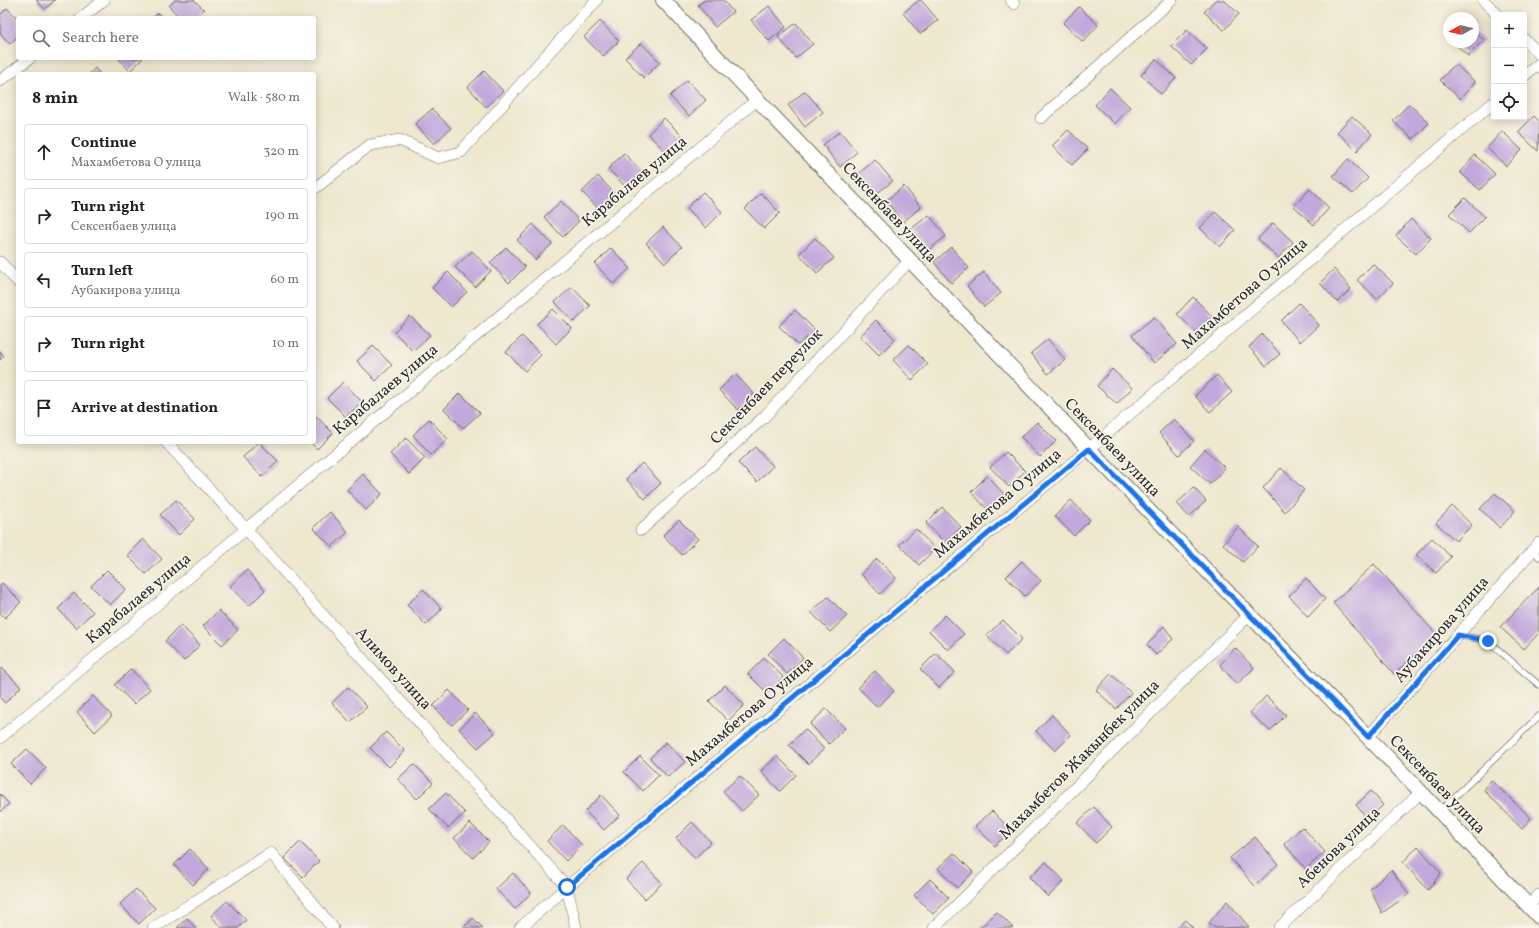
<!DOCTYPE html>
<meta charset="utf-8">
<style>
:root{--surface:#fff;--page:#f2f2f2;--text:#222;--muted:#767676;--line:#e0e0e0}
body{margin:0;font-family:Vollkorn,serif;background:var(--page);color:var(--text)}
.controls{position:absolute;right:12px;top:12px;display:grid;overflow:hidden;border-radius:4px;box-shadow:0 2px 10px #0003}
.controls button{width:36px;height:36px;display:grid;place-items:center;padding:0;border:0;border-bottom:1px solid var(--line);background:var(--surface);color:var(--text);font:20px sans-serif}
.compass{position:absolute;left:1443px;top:12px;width:36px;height:36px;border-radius:50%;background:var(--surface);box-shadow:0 2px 10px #0003;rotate:262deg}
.stop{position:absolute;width:12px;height:12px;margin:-9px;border:3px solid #1a73e8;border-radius:50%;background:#fff}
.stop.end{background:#1a73e8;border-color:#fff;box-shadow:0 1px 4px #0008}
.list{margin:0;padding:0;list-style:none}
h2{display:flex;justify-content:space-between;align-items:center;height:52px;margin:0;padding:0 16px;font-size:17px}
h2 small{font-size:13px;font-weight:400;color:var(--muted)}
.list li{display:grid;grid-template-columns:26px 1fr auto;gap:12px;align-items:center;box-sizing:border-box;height:56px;margin:0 8px 8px;padding:0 8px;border:1px solid var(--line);border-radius:4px}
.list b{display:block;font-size:15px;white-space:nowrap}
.list p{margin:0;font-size:13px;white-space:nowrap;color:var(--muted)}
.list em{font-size:13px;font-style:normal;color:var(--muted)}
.icon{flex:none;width:22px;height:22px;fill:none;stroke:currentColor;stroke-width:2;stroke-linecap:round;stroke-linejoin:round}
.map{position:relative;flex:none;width:1539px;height:928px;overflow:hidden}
.search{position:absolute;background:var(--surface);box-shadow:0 2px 10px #0003;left:16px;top:16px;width:300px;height:44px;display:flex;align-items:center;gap:10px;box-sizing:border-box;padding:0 14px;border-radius:4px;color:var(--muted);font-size:15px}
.panel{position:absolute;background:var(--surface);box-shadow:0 2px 10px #0003;left:16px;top:72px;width:300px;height:372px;border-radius:4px}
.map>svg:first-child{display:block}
.building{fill:#c2a8dc}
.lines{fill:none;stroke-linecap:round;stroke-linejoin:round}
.service-casing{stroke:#6f6d64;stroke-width:7}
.minor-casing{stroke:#6f6d64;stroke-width:12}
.tertiary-casing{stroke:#6f6d64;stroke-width:16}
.service{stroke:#fff;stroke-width:5.5}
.minor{stroke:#fff;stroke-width:11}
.tertiary{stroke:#fff;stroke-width:14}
.route{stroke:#1a73e8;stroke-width:5}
.labels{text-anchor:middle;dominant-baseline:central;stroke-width:3.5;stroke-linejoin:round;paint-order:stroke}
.street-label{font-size:16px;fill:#2b2b2b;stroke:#f7f3e8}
</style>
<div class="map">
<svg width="1539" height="928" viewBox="0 0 1539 928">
<rect width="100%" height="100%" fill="#f7f3e8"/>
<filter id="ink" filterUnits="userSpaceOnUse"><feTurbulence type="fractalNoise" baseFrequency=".025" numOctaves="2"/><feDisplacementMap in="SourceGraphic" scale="8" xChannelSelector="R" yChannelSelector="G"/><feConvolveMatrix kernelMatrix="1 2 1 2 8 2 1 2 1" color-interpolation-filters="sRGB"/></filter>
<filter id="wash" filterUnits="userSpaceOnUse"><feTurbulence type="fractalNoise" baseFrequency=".012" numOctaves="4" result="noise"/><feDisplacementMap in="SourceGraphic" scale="16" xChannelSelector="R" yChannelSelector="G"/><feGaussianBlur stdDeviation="0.9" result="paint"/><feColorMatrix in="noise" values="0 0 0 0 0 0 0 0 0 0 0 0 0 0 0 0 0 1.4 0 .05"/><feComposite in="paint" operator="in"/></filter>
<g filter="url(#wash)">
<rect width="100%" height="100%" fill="#eee8cf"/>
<g id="blocks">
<g class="building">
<polygon points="36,0 55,0 45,9"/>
<polygon points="175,0 194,0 204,10 196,18 180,18 169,6"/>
<polygon points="705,0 723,0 733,12 715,27 698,5"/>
<polygon points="919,0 921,0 938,20 920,34 903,13"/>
<polygon points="1215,0 1224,0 1239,14 1224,30 1204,12"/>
<polygon points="769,6 786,27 769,41 751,20"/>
<polygon points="1079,7 1098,25 1083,42 1063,23"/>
<polygon points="7,8 18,19 18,36 10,44 0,33 0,15"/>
<polygon points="158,13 163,18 153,18"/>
<polygon points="600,21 619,41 603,56 584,37"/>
<polygon points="796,23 813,44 796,58 778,37"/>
<polygon points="1187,30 1207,49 1191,65 1171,46"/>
<polygon points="1473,30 1484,40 1468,56 1453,42 1473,42"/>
<polygon points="641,43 660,62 644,78 625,58"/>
<polygon points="118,58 143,58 130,71"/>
<polygon points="1156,59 1176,78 1161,94 1141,75"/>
<polygon points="1455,64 1475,82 1460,99 1440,80"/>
<polygon points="95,68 100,74 89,74"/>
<polygon points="484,71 503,91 486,107 468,87"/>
<polygon points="687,80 706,100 689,116 670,96"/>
<polygon points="1110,88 1130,107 1115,124 1095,105"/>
<polygon points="805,91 823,112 805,127 788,105"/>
<polygon points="1409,104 1429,123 1413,139 1393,121"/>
<polygon points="432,109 451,128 434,144 415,124"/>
<polygon points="1352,116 1372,134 1357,151 1337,132"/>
<polygon points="1534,116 1539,121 1538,151 1518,132"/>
<polygon points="664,118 684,138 667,153 648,134"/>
<polygon points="1068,130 1088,149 1072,165 1052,146"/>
<polygon points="840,131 857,152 840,167 823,145"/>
<polygon points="1502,131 1522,150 1506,166 1487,148"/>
<polygon points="624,153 643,173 627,188 608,169"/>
<polygon points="1475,155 1495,174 1480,190 1460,172"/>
<polygon points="1348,159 1368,178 1353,194 1333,176"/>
<polygon points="875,160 893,181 875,195 858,174"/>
<polygon points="598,176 617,196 601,211 582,192"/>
<polygon points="904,186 921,207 903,222 886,201"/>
<polygon points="1310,189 1329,208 1314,225 1294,206"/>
<polygon points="703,192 722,212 706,228 687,208"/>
<polygon points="761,193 780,213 764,229 745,209"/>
<polygon points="1465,198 1485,217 1469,233 1449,214"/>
<polygon points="561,201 579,221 563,237 544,217"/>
<polygon points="1215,212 1235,230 1220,247 1200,228"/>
<polygon points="929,215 946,236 929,250 911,229"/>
<polygon points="1411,219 1431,238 1416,254 1396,236"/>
<polygon points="1273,223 1293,242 1278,258 1258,239"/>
<polygon points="533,224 552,244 535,260 517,240"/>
<polygon points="663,227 682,247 665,263 646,243"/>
<polygon points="815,238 834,258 817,273 799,254"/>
<polygon points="506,247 525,267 509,283 490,263"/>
<polygon points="951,247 969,268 951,283 934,262"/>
<polygon points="611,248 630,268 614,284 595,264"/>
<polygon points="472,251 491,271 475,287 455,267"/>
<polygon points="1373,264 1393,283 1377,299 1357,280"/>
<polygon points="1334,269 1351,289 1337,302 1320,283"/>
<polygon points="448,272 467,292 451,307 432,288"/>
<polygon points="984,272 1001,293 984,307 967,286"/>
<polygon points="572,287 590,306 574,322 555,302"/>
<polygon points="1193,297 1212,316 1197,333 1177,314"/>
<polygon points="1299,303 1319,325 1300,342 1281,321"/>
<polygon points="553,309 572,328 556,344 537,324"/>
<polygon points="795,310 815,330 798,345 779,326"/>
<polygon points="410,316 430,335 413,351 394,332"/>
<polygon points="1154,317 1177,344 1154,363 1132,335"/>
<polygon points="876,320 895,339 879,355 860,336"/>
<polygon points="1262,334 1280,354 1266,366 1249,347"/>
<polygon points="522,336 541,355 525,371 506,352"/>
<polygon points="1048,339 1065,360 1048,374 1031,353"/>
<polygon points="909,345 928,364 912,380 893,360"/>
<polygon points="373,346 392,365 376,381 357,361"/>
<polygon points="0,351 4,356 0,360"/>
<polygon points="1112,369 1132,388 1117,404 1097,386"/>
<polygon points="735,374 754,394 738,410 719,390"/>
<polygon points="1217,375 1232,392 1210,412 1195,396"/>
<polygon points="343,382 362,402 346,417 327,398"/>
<polygon points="460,393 480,413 463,428 444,409"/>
<polygon points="314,414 333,433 317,449 310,442 314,442"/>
<polygon points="429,419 448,439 431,455 413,435"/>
<polygon points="1174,419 1194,441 1179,455 1159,433"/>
<polygon points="1037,422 1056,441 1040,457 1021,437"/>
<polygon points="406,438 425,458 409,474 390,454"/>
<polygon points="259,442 278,461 262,477 243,457"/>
<polygon points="755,447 773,466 757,482 738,463"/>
<polygon points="1205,449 1225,468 1210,484 1190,466"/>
<polygon points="1006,452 1025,471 1009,487 990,467"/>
<polygon points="642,463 661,483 645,499 626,479"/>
<polygon points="1281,468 1304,490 1285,512 1263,488"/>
<polygon points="363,474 382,494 366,510 347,490"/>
<polygon points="987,476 1006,496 990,512 971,492"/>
<polygon points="1194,488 1206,501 1189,517 1177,503"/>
<polygon points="1495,493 1515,511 1500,528 1480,509"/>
<polygon points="176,500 195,519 179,535 160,515"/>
<polygon points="1071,500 1090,520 1074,536 1055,516"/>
<polygon points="1452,506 1472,525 1456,541 1436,523"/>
<polygon points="942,507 961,527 945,543 926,523"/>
<polygon points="330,512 348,532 332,547 313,528"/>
<polygon points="679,520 698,539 682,555 663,535"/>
<polygon points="1238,527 1258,546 1243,562 1223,544"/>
<polygon points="916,529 935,549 919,565 899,545"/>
<polygon points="1432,538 1451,557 1436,573 1416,555"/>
<polygon points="143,539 162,559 146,574 127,555"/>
<polygon points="877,559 896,578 880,594 861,574"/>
<polygon points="1022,561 1041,581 1025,596 1006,577"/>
<polygon points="1374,564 1437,635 1394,674 1333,603"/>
<polygon points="107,570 126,589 110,605 91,586"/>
<polygon points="247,570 265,590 249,606 230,586"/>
<polygon points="1306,578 1325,599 1308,617 1289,596"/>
<polygon points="2,583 21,602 5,618 0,613 0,585"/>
<polygon points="1539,587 1539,633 1524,649 1500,627"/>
<polygon points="423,589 442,609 426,625 407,605"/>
<polygon points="74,593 93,612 76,628 58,609"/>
<polygon points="828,597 847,616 830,632 811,612"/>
<polygon points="219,610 238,630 222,645 203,626"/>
<polygon points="945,615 964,634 948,650 929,631"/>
<polygon points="1003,620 1022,639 1006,655 987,635"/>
<polygon points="181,625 200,645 184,661 165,641"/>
<polygon points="1164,626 1173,639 1156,655 1147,645"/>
<polygon points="784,638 803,658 787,674 768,654"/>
<polygon points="1235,648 1254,668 1237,684 1220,665"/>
<polygon points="936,653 955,672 939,688 920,669"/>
<polygon points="764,658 783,677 767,693 748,674"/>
<polygon points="2,668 21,687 5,703 0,698 0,670"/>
<polygon points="131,669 150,689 134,704 115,685"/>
<polygon points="875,671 894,691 877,707 858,687"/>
<polygon points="1111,674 1131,693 1116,709 1096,690"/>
<polygon points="725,685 744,705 728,721 709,701"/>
<polygon points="348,687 367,707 350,722 332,703"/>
<polygon points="449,690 468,710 452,725 433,706"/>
<polygon points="93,696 112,716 95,732 77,712"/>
<polygon points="1266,696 1286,715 1270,731 1250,713"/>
<polygon points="826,709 845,728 829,744 810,724"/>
<polygon points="475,713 495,733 478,748 459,729"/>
<polygon points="1052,715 1071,735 1055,751 1036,731"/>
<polygon points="805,729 824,749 808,764 789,745"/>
<polygon points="386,732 405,751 389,767 370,748"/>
<polygon points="666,742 685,762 668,777 650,758"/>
<polygon points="27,749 46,768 30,784 11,764"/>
<polygon points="640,756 659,775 643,791 624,772"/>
<polygon points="777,756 796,775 780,791 761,771"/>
<polygon points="414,764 433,783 417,799 398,779"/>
<polygon points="740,776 759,795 742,811 723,791"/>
<polygon points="1491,780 1531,818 1522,829 1484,790"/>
<polygon points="1371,791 1383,805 1368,819 1356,805"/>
<polygon points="446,793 465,813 448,828 429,809"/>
<polygon points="0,794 9,804 0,812"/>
<polygon points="601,795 620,815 604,830 585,811"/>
<polygon points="1094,807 1112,827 1096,843 1077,823"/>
<polygon points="992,811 1011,830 995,846 975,826"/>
<polygon points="692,822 711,842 695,858 676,838"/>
<polygon points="470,823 489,842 473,858 454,838"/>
<polygon points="563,825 582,845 566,861 547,841"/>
<polygon points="1302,827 1325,852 1306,869 1284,844"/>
<polygon points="1255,837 1278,864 1255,886 1230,858"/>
<polygon points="300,842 319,861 303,877 284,858"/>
<polygon points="1418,846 1441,873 1428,890 1403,862"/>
<polygon points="190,849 209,869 193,885 174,865"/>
<polygon points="954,853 973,872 957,888 938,868"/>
<polygon points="1046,862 1064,881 1048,897 1029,877"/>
<polygon points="643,863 662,883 645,899 626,879"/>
<polygon points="1391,870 1409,894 1382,913 1370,889"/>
<polygon points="513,873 531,893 515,909 496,889"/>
<polygon points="930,879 949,898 933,914 914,895"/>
<polygon points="136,889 155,908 139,924 120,904"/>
<polygon points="227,901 246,920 238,928 222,928 211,916"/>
<polygon points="1227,901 1249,927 1215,928 1209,923"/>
<polygon points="997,912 1013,928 980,928"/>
<polygon points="187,918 196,928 177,928"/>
<polygon points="473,918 483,928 463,928"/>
<polygon points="1185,920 1193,928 1177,928"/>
</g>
</g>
</g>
<g filter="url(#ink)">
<use href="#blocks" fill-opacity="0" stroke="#6f6d64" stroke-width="1"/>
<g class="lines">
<g class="service-casing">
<g id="service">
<polyline points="1533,550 1539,557"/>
<polyline points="1458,635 1488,641 1539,685"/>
<polyline points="1440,811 1539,716"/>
</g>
</g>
<g class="minor-casing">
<g id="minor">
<polyline points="1011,0 1014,4"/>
<polyline points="1483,0 1498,15"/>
<polyline points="81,18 104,0"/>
<polyline points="1524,39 1539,54"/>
<polyline points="1524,76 1539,64"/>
<polyline points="0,81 30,58"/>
<polyline points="1041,118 1172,0"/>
<polyline points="314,189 370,145 400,140 438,158 461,152 541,61 597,0"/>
<polyline points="0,262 18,282"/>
<polyline points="166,442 246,529 567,887 576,928"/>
<polyline points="641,530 764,417 910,260"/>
<polyline points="1368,737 1539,543"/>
<polyline points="0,738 246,529 758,99"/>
<polyline points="1528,906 1539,895"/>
<polyline points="153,928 271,853 333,928"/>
<polyline points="520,928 567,887 1089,449 1494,102"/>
<polyline points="934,928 1249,615"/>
<polyline points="1279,928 1421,792"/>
</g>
</g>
<g class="tertiary-casing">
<polyline id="tertiary" points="663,0 1089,449 1421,792 1539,917"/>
</g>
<use href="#service" class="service"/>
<use href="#minor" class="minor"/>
<use href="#tertiary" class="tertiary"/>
</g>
</g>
<g class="lines" filter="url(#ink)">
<polyline class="route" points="567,887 1089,449 1368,737 1458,635 1488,641"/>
</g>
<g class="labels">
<g class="street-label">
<text transform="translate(635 182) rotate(-40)">Карабалаев улица</text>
<text transform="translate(889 213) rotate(47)">Сексенбаев улица</text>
<text transform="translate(1245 294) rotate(-41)">Махамбетова О улица</text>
<text transform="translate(767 387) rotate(-46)">Сексенбаев переулок</text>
<text transform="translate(386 390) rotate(-40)">Карабалаев улица</text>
<text transform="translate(1112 448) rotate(46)">Сексенбаев улица</text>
<text transform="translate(998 504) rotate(-40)">Махамбетова О улица</text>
<text transform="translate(139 599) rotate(-40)">Карабалаев улица</text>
<text transform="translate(1442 630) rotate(-49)">Аубакирова улица</text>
<text transform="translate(393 669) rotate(48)">Алимов улица</text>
<text transform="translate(750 712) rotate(-40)">Махамбетова О улица</text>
<text transform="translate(1080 760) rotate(-45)">Махамбетов Жакынбек улица</text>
<text transform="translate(1437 785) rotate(46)">Сексенбаев улица</text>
<text transform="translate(1339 848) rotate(-44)">Абенова улица</text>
</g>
</g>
</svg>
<div class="controls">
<button>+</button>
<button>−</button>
<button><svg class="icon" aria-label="locate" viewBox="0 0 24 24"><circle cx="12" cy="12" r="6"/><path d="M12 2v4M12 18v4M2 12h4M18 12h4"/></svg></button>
</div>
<svg class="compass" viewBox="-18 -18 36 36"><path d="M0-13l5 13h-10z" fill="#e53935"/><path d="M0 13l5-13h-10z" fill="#767676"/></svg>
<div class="stop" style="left:567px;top:887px"></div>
<div class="stop end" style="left:1488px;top:641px"></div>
<div class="search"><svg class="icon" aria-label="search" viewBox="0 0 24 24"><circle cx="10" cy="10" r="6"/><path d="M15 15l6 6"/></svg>Search here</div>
<section class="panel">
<h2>8 min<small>Walk · 580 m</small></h2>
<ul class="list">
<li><svg class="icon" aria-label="ahead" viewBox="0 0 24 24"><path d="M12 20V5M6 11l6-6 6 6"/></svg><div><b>Continue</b><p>Махамбетова О улица</p></div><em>320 m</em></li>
<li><svg class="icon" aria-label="right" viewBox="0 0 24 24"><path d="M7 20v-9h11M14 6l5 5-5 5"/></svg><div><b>Turn right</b><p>Сексенбаев улица</p></div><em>190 m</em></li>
<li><svg class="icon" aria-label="left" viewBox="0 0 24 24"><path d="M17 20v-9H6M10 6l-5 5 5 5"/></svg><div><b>Turn left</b><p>Аубакирова улица</p></div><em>60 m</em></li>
<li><svg class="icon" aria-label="right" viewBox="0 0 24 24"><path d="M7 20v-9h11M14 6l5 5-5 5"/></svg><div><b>Turn right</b></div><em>10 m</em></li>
<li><svg class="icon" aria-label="arrive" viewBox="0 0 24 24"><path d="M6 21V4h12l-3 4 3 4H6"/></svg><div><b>Arrive at destination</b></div></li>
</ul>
</section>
</div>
